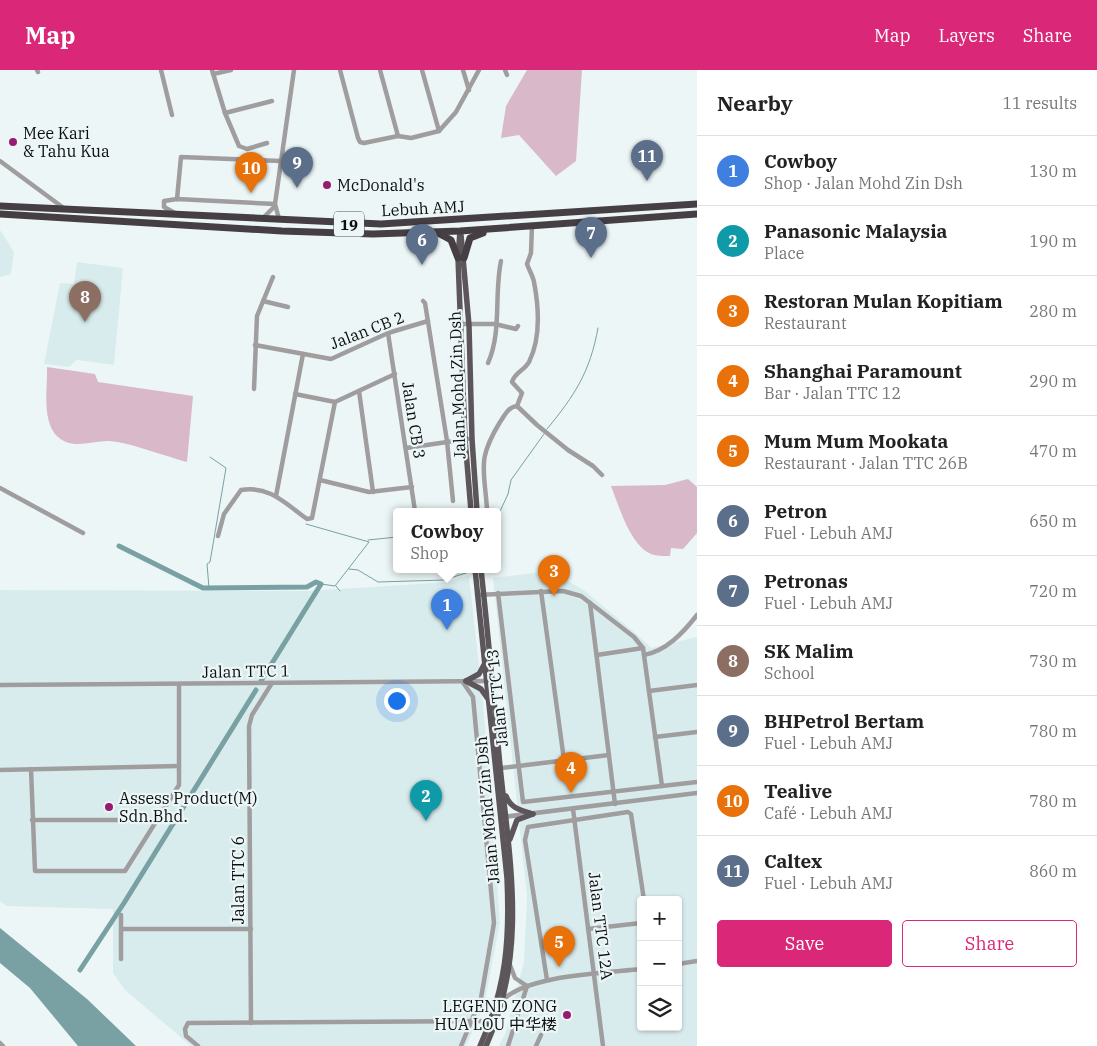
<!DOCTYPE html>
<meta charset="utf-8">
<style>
:root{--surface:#fff;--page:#f2f2f2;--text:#222;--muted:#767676;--line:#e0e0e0;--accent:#db2777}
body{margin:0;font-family:"IBM Plex Serif","Noto Sans SC",serif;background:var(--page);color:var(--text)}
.controls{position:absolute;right:15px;bottom:15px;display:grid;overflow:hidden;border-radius:5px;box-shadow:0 1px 4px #0004}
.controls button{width:45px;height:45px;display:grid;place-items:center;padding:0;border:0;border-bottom:1px solid var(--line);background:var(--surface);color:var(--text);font:25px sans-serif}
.you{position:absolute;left:396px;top:630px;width:18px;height:18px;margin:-12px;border:4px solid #fff;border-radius:50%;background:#1a73e8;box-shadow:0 0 0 8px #1a73e833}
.badge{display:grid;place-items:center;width:32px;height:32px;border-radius:50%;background:var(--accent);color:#fff;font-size:16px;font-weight:700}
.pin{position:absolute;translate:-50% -41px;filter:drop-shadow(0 1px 2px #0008)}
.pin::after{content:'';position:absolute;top:26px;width:18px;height:15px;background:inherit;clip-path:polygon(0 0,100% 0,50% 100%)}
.popup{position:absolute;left:393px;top:438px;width:108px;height:65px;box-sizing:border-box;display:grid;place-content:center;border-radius:5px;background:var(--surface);filter:drop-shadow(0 1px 4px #0005);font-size:16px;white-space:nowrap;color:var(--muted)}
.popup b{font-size:19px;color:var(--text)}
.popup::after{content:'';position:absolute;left:50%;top:100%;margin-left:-10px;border:10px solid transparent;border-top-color:var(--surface)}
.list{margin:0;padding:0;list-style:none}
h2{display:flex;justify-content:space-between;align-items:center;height:65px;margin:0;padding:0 20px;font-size:21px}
h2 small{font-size:16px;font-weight:400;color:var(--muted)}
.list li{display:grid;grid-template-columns:32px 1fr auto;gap:15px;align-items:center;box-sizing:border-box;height:70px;padding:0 20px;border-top:1px solid var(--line)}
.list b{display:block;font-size:19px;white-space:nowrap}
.list p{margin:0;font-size:16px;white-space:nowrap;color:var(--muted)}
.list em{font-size:16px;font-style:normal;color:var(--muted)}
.actions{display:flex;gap:10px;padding:15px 20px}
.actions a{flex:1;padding:11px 0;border:1px solid var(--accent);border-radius:5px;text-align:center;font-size:18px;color:var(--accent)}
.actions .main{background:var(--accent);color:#fff}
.icon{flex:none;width:28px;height:28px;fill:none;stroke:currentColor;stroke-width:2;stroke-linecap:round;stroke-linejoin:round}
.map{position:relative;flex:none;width:697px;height:976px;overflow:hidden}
header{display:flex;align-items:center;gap:30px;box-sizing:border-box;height:70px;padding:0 25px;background:var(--accent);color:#fff}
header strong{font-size:24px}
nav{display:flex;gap:28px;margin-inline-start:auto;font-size:18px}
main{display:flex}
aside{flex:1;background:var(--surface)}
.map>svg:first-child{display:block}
.built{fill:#d9eced;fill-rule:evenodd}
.green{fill:#d8b8c9}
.water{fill:#79a1a4}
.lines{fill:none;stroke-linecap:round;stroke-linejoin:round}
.stream{stroke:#79a1a4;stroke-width:1}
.canal{stroke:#79a1a4;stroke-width:5}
.minor{stroke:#a09d9f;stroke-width:4.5}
.major{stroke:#5c565a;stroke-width:5.5}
.highway{stroke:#453e42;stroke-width:7}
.poi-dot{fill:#991a71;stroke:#ecf6f7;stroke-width:2}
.labels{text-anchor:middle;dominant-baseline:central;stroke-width:4.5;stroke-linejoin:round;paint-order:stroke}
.shield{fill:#ecf6f7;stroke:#4f5455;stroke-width:1}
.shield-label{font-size:15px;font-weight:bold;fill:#0c0f0f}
.poi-label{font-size:16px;fill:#0c0f0f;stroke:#ecf6f7;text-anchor:start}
.street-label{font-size:16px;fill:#0c0f0f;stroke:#ecf6f7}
</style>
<header>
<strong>Map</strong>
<nav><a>Map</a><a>Layers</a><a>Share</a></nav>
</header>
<main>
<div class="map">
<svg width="697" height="976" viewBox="0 0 697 976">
<rect width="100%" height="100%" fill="#ecf6f7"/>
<g class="built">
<polygon points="0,160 14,182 11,204 0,207"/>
<polygon points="77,192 123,198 114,295 77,290 69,297 44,294 60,213 74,214"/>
<path d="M550,501L585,521L641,568L651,578L697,567V976H499L505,964L524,892L527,827L493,508ZM641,830H678V957H641Z"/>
<polygon points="469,506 483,631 500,852 484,936 466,976 191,976 125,920 113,903 113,839 7,836 0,831 0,520 306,521 452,512 460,507"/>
</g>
<g class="green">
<polygon points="527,0 582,0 576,91 556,106 519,65 501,68 506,36"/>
<path d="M47,297L95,304L98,312L193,326L187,392C168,387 125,371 108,371C94,371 79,377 66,372C39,361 48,319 47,297Z"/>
<path d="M688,409L697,417V463L683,479L671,478L670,486C665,486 659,486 654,485C631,479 619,436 611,416L665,415Z"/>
</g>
<polygon class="water" points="0,858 87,929 136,976 78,976 30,918 0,893"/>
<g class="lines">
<g class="stream">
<path d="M547,359C575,325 590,302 598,258"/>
<polyline points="497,448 508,424 511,410 544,364"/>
<polyline points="306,454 369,472 335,516 321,514"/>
<polyline points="368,470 397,467"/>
<polyline points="349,499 358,500 378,512 444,510 469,502"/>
<polyline points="486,500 489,502 493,499"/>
<polyline points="336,516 340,521"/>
<polyline points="209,518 207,494 210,492 226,398 210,387"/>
</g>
<g class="canal">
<polyline points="119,476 203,518 307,517 316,512 321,514 261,611"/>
<polyline points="80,900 124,833 256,620"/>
</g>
<g class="minor">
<polyline points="37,0 38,2"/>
<polyline points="161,0 172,45"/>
<polyline points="212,0 225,43 239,76 247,79 267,73"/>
<polyline points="340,0 358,68 360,72 364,73 398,66 411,68 439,61 456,42 479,0"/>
<polyline points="380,0 398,66"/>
<polyline points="422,0 439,61"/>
<polyline points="463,0 469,20"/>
<polyline points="505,0 507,5"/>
<polyline points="213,4 231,0"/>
<polyline points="225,43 272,31"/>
<polyline points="0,91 65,139"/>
<polyline points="177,129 181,87 281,91"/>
<polyline points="175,143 164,137 164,131 177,129 275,134"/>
<polyline points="263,148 275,136"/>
<polyline points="279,149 275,134 294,0"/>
<polyline points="263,231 288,237"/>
<polyline points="423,231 425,233 447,371 453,431"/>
<polyline points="462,254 495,254 516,259 518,256"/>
<polyline points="388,263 415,441"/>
<polyline points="255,275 331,289 388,263 428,251"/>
<path d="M488,293C502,262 494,224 501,191"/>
<polyline points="254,319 257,246 273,207"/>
<polyline points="359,321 373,422"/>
<polyline points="295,324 335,332 395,304"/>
<path d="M517,336L522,323L512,312C515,302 524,301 529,292C541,268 539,238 534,212C533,206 529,200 527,194L531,183L532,155"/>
<polyline points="406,378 468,369"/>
<polyline points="320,410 369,422 412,417"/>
<polyline points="0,418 83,463"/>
<polyline points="276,426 303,284"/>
<path d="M487,439C484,397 477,390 500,352C505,345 508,337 517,336L537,355L568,380L593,396L602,405"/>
<path d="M218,466L224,444L241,420C269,415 286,434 307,449L312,448L335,332"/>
<polyline points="541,521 564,690"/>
<polyline points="498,523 523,732 697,712"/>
<polyline points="477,525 563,521 581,526 634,567 643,578 662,716"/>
<polyline points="590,533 615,734"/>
<polyline points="597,585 643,578"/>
<path d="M644,585C666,581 683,563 697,545"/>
<polyline points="0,615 489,611"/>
<polyline points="649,621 697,615"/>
<polyline points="655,667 697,662"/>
<polyline points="501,698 609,685"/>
<polyline points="31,699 35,801 125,801 179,715 179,614"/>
<polyline points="0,700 179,696"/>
<polyline points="573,739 603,976"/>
<polyline points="503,747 697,723"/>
<polyline points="32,750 158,750"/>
<polyline points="121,859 251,859"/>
<polyline points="588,859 641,853"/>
<polyline points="121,889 121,845"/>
<polyline points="678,894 697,891"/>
<polyline points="510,895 515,908 527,916"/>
<polyline points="547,910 525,770 528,757 628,742 631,744 644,830"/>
<path d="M502,931C525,905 606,903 641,899"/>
<polyline points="251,953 249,656 252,645 272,613"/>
<polyline points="0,973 3,976"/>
<polyline points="198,976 186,966 185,959 188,953 492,951"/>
<polyline points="461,976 481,928 494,853 473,627 462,611"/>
<polyline points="508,976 527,916"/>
<polyline points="536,976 541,965"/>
</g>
<g class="major">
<polyline points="460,161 458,188 465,369 471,441"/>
<polyline points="461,165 469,255 472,369 477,441"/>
<path d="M475,499L507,808C510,871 506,918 480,976"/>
<path d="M481,499C488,564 494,630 500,696C510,793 528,883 486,976"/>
<polyline points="466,611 481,619 488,629"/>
<polyline points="466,611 479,604 485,593"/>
<path d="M506,726C511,739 521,740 533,744"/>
<polyline points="510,769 517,750 533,744"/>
</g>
<g class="highway">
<polyline points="0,136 381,154 697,134"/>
<polyline points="0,144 282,161 373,164 460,161 697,144"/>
<polyline points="438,163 451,170 458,188"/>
<polyline points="464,188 470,168 483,163"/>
</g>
</g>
<g class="poi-dot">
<circle cx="13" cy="72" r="5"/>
<circle cx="327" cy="115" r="5"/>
<circle cx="109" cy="737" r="5"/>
<circle cx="567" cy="945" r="5"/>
</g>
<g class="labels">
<rect class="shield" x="334" y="141.5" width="30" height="25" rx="4"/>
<g class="shield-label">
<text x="349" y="154">19</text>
</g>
<g class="poi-label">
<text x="23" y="63">Mee Kari<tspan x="23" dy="18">&amp; Tahu Kua</tspan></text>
<text x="337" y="115">McDonald's</text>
<text x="119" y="728">Assess Product(M)<tspan x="119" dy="18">Sdn.Bhd.</tspan></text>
<text x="557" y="936" text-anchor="end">LEGEND ZONG<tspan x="557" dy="18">HUA LOU 中华楼</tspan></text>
</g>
<g class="street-label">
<text transform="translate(423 138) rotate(-3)">Lebuh AMJ</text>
<text transform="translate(367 260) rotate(-21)">Jalan CB 2</text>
<text transform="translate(457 315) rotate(-92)">Jalan Mohd Zin Dsh</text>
<text transform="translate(414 350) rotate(81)">Jalan CB 3</text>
<text transform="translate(246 601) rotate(-1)">Jalan TTC 1</text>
<text transform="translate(497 628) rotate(-96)">Jalan TTC 13</text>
<text transform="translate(487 740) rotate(-95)">Jalan Mohd Zin Dsh</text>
<text transform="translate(238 810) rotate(-90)">Jalan TTC 6</text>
<text transform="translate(601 856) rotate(83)">Jalan TTC 12A</text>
</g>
</g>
</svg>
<div class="controls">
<button>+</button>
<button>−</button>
<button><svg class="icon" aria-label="layers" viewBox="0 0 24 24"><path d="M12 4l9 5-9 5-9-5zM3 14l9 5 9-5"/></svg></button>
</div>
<div class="you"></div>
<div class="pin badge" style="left:447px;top:560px;background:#3f7fe0">1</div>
<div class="popup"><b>Cowboy</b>Shop</div>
<div class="pin badge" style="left:426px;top:751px;background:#0f9aa8">2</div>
<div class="pin badge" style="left:554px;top:526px;background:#e8710a">3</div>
<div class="pin badge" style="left:571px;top:723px;background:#e8710a">4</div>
<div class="pin badge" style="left:559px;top:897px;background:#e8710a">5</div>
<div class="pin badge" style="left:422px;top:195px;background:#5c6f8a">6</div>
<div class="pin badge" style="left:591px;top:188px;background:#5c6f8a">7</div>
<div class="pin badge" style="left:85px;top:252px;background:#8d6e63">8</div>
<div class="pin badge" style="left:297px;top:118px;background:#5c6f8a">9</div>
<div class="pin badge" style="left:251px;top:123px;background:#e8710a">10</div>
<div class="pin badge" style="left:647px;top:111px;background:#5c6f8a">11</div>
</div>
<aside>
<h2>Nearby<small>11 results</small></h2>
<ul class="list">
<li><span class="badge" style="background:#3f7fe0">1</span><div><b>Cowboy</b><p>Shop · Jalan Mohd Zin Dsh</p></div><em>130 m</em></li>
<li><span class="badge" style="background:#0f9aa8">2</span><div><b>Panasonic Malaysia</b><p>Place</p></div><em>190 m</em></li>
<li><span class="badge" style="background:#e8710a">3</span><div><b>Restoran Mulan Kopitiam</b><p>Restaurant</p></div><em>280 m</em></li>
<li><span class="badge" style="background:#e8710a">4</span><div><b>Shanghai Paramount</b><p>Bar · Jalan TTC 12</p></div><em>290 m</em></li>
<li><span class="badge" style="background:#e8710a">5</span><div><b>Mum Mum Mookata</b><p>Restaurant · Jalan TTC 26B</p></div><em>470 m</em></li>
<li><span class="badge" style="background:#5c6f8a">6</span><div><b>Petron</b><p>Fuel · Lebuh AMJ</p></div><em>650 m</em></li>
<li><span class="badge" style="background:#5c6f8a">7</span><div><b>Petronas</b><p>Fuel · Lebuh AMJ</p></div><em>720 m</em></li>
<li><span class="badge" style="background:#8d6e63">8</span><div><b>SK Malim</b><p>School</p></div><em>730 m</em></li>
<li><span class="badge" style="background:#5c6f8a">9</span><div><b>BHPetrol Bertam</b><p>Fuel · Lebuh AMJ</p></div><em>780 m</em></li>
<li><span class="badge" style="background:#e8710a">10</span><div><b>Tealive</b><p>Café · Lebuh AMJ</p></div><em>780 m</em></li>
<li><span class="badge" style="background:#5c6f8a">11</span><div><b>Caltex</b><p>Fuel · Lebuh AMJ</p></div><em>860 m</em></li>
</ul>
<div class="actions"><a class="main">Save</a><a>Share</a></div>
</aside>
</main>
